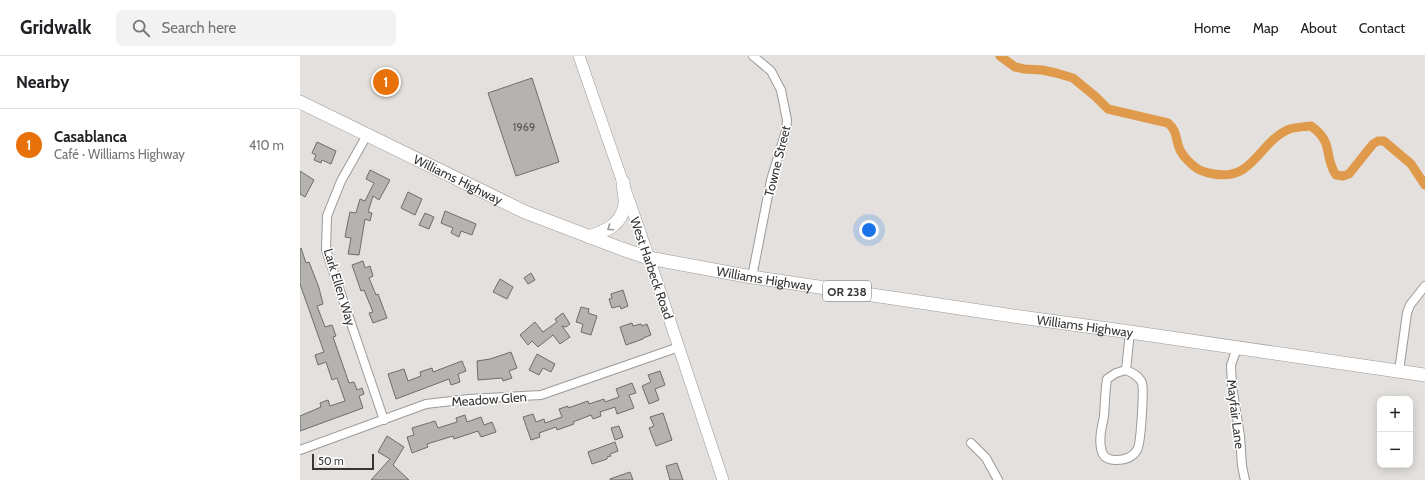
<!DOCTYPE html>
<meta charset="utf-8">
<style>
:root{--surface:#fff;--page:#f2f2f2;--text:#202124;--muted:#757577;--line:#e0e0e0;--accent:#7c3aed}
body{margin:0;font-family:Cabin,sans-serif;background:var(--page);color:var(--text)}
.controls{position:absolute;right:12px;bottom:12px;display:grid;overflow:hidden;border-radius:8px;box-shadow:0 2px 10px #0003}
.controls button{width:36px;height:36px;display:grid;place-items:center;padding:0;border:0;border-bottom:1px solid var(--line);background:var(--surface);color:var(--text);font:20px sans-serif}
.scale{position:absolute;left:12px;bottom:10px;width:62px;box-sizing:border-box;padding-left:4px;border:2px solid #373635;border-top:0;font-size:11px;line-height:14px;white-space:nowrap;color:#373635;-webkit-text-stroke:3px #fff;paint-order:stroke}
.you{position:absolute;left:569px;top:174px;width:14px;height:14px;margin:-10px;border:3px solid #fff;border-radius:50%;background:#1a73e8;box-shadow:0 0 0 6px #1a73e833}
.badge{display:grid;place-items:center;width:26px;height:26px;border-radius:50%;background:var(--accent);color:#fff;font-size:13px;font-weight:700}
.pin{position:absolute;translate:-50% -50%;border:2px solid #fff;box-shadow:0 1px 4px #0006}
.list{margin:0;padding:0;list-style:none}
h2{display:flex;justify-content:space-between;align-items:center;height:52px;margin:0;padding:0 16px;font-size:17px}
h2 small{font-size:13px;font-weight:400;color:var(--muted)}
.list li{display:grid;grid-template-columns:26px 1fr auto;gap:12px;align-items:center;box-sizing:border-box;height:72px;padding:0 16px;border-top:1px solid var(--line)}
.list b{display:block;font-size:15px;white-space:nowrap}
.list p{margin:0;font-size:13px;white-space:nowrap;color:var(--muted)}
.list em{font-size:13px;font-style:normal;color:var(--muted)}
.icon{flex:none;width:22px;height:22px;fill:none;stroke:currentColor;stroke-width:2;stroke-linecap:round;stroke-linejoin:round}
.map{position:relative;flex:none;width:1125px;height:424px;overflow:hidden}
header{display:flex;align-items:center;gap:24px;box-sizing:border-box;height:56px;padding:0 20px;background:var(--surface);border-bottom:1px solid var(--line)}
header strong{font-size:19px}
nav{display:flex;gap:22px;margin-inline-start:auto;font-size:14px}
.search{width:280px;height:36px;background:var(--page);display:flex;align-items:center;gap:10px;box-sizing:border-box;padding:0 14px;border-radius:8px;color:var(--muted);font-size:15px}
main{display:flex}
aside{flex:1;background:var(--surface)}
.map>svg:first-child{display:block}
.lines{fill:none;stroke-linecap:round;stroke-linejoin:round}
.canal{stroke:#e09a4c;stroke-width:9}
.building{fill:#b5b2af;stroke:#6f6d6a}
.minor-casing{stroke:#9d9a98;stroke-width:10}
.tertiary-casing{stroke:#9d9a98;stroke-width:12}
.primary-casing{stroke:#9d9a98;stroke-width:14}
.minor{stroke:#fff;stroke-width:8}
.tertiary{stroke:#fff;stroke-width:11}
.primary{stroke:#fff;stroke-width:13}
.oneway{stroke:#9b9a9a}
.labels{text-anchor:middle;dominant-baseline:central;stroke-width:3;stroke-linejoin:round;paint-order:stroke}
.number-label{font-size:11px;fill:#565554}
.shield{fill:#fff;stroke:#737272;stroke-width:1}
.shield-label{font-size:12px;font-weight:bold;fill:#373635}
.street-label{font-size:13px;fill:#373635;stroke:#fff}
</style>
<header>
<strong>Gridwalk</strong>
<div class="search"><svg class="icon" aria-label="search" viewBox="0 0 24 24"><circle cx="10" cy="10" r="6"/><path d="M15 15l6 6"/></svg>Search here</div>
<nav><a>Home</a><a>Map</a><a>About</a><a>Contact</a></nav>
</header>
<main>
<aside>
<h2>Nearby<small></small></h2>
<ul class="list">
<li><span class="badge" style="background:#e8710a">1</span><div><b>Casablanca</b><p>Café · Williams Highway</p></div><em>410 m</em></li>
</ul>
</aside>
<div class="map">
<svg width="1125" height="424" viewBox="0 0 1125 424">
<rect width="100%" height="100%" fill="#e3e0dd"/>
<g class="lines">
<path class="canal" d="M700,0L715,11L724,13L742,14L756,17L773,22L796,41L808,53L868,67C878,75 875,84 880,94C883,100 890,107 895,111C900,115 907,117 914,118C953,125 958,88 987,74C994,71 1003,71 1011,70C1035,87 1023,100 1036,119L1043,120L1049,118L1073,88L1078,85H1084L1111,108L1125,129"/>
</g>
<g class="building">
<polygon points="232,22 259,106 216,120 188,37"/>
<polygon points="17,86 36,95 31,108 22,104 21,107 14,104 16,99 12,97"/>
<polygon points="70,114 90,124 79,144 73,140 68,156 72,157 70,165 65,163 59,199 48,198 51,182 45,181 48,165 50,156 56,157 60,143 65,145 74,127 66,123"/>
<polygon points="0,115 14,124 5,141 0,138"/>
<polygon points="108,136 122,143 115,159 101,152"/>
<polygon points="145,155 176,168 172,179 161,175 159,181 151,177 153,172 141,167"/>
<polygon points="125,157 134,161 129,173 119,169"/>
<polygon points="1,192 6,207 9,206 19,232 23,248 17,250 25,271 32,269 36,280 33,281 49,327 54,326 57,334 62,332 64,338 59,340 63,352 0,375 0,360 21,351 20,347 28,344 30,350 45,345 37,322 32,324 26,306 18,309 15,299 24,296 0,228 0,193"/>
<polygon points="63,205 65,212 70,210 73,220 69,222 76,239 78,238 87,262 73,267 69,257 73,256 64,234 61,235 52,209"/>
<polygon points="231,217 235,224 228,228 224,222"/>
<polygon points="200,223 213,231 207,243 193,236"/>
<polygon points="323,234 328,250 321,253 320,250 312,252 309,243 312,242 311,238"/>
<polygon points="281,251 289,253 288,257 297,260 291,279 281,276 283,268 276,266"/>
<polygon points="263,257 270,268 266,271 262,270 270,281 260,288 253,279 238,291 232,285 228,289 220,279 235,266 243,276 257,266 255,263"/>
<polygon points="332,267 333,270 341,268 342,270 347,268 351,279 343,282 343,283 326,289 320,271"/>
<polygon points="211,296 217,312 209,315 212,322 203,325 202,322 178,324 177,305 190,303"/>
<polygon points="237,298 255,308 251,316 243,312 239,319 229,314"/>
<polygon points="162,305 166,315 158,318 160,326 151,329 149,323 96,343 88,318 104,313 108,325 121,320 120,316 132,312 133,316"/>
<polygon points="360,315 365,329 355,333 359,344 349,348 342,330 351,326 348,319"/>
<polygon points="332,327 336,337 329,339 334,352 317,358 315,351 300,356 301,360 293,363 291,359 273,366 274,368 257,374 256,371 239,377 240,381 231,384 223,361 233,358 236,366 244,363 245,367 262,361 259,353 268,350 268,352 288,345 289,348 304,343 305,346 319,341 316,333"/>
<polygon points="363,357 372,384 356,390 349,372 354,370 350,361"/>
<polygon points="165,359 167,366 181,361 184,369 192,366 196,376 181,381 178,375 154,383 153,380 127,388 128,391 112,397 107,381 114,379 112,372 135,365 138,372 157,366 156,362"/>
<polygon points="319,370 323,381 315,384 311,372"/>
<polygon points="87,380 104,391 93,409 109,424 71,424 90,403 78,396"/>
<polygon points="315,386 318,395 310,398 311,400 307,401 307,403 292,408 288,396"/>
<polygon points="377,407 383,424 370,424 366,410"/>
<polygon points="330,416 333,424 310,424 310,423"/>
</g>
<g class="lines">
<g class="minor-casing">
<g id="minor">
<polyline points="67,79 41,125 27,160 26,194 84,364"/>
<polyline points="452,221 471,124 486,75 487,64 481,34 471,15 453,0"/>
<polyline points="937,292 931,309 932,330 940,380 942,410 945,424"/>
<path d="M826,314C833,317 839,320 842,327C844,333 841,389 837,394C833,401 825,404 816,404C810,404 804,402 802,396C798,384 802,371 804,360C805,347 805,335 807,323L816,317L826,314L830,276"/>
<polyline points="1099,315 1107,257 1110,249 1125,230"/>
<polyline points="671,387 686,402 698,424"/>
<polyline points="0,394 126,348 169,343 241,339 379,291"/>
</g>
</g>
<g class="tertiary-casing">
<polyline id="tertiary" points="279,0 349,202 423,424"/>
</g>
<g class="primary-casing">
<g id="primary">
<path id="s1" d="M0,46L225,156L322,193L349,202L452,221L713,260L830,276L1125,319"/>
<path d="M289,181C306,175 321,169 325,149C326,142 323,133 323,126"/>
</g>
</g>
<use href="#minor" class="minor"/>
<use href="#tertiary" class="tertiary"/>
<use href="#primary" class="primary"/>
</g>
<defs><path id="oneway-chevron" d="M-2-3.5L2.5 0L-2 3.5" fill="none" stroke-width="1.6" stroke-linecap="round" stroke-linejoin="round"/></defs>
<use class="oneway" href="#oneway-chevron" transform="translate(310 172) rotate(146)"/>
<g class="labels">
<g class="number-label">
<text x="224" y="71">1969</text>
</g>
<rect class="shield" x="523" y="225" width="48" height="20" rx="3"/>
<g class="shield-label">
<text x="547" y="235">OR 238</text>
</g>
<g class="street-label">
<text transform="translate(477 105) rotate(-76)">Towne Street</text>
<text stroke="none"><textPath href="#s1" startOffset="176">Williams Highway</textPath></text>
<text transform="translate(352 212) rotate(71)">West Harbeck Road</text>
<text stroke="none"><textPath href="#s1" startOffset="500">Williams Highway</textPath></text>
<text transform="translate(40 231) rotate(73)">Lark Ellen Way</text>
<text stroke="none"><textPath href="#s1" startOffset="824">Williams Highway</textPath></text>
<text transform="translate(189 343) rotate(-4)">Meadow Glen</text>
<text transform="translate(936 358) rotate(83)">Mayfair Lane</text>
</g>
</g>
</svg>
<div class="controls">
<button>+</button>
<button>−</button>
</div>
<div class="scale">50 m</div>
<div class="you"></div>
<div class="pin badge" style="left:86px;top:26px;background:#e8710a">1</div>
</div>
</main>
